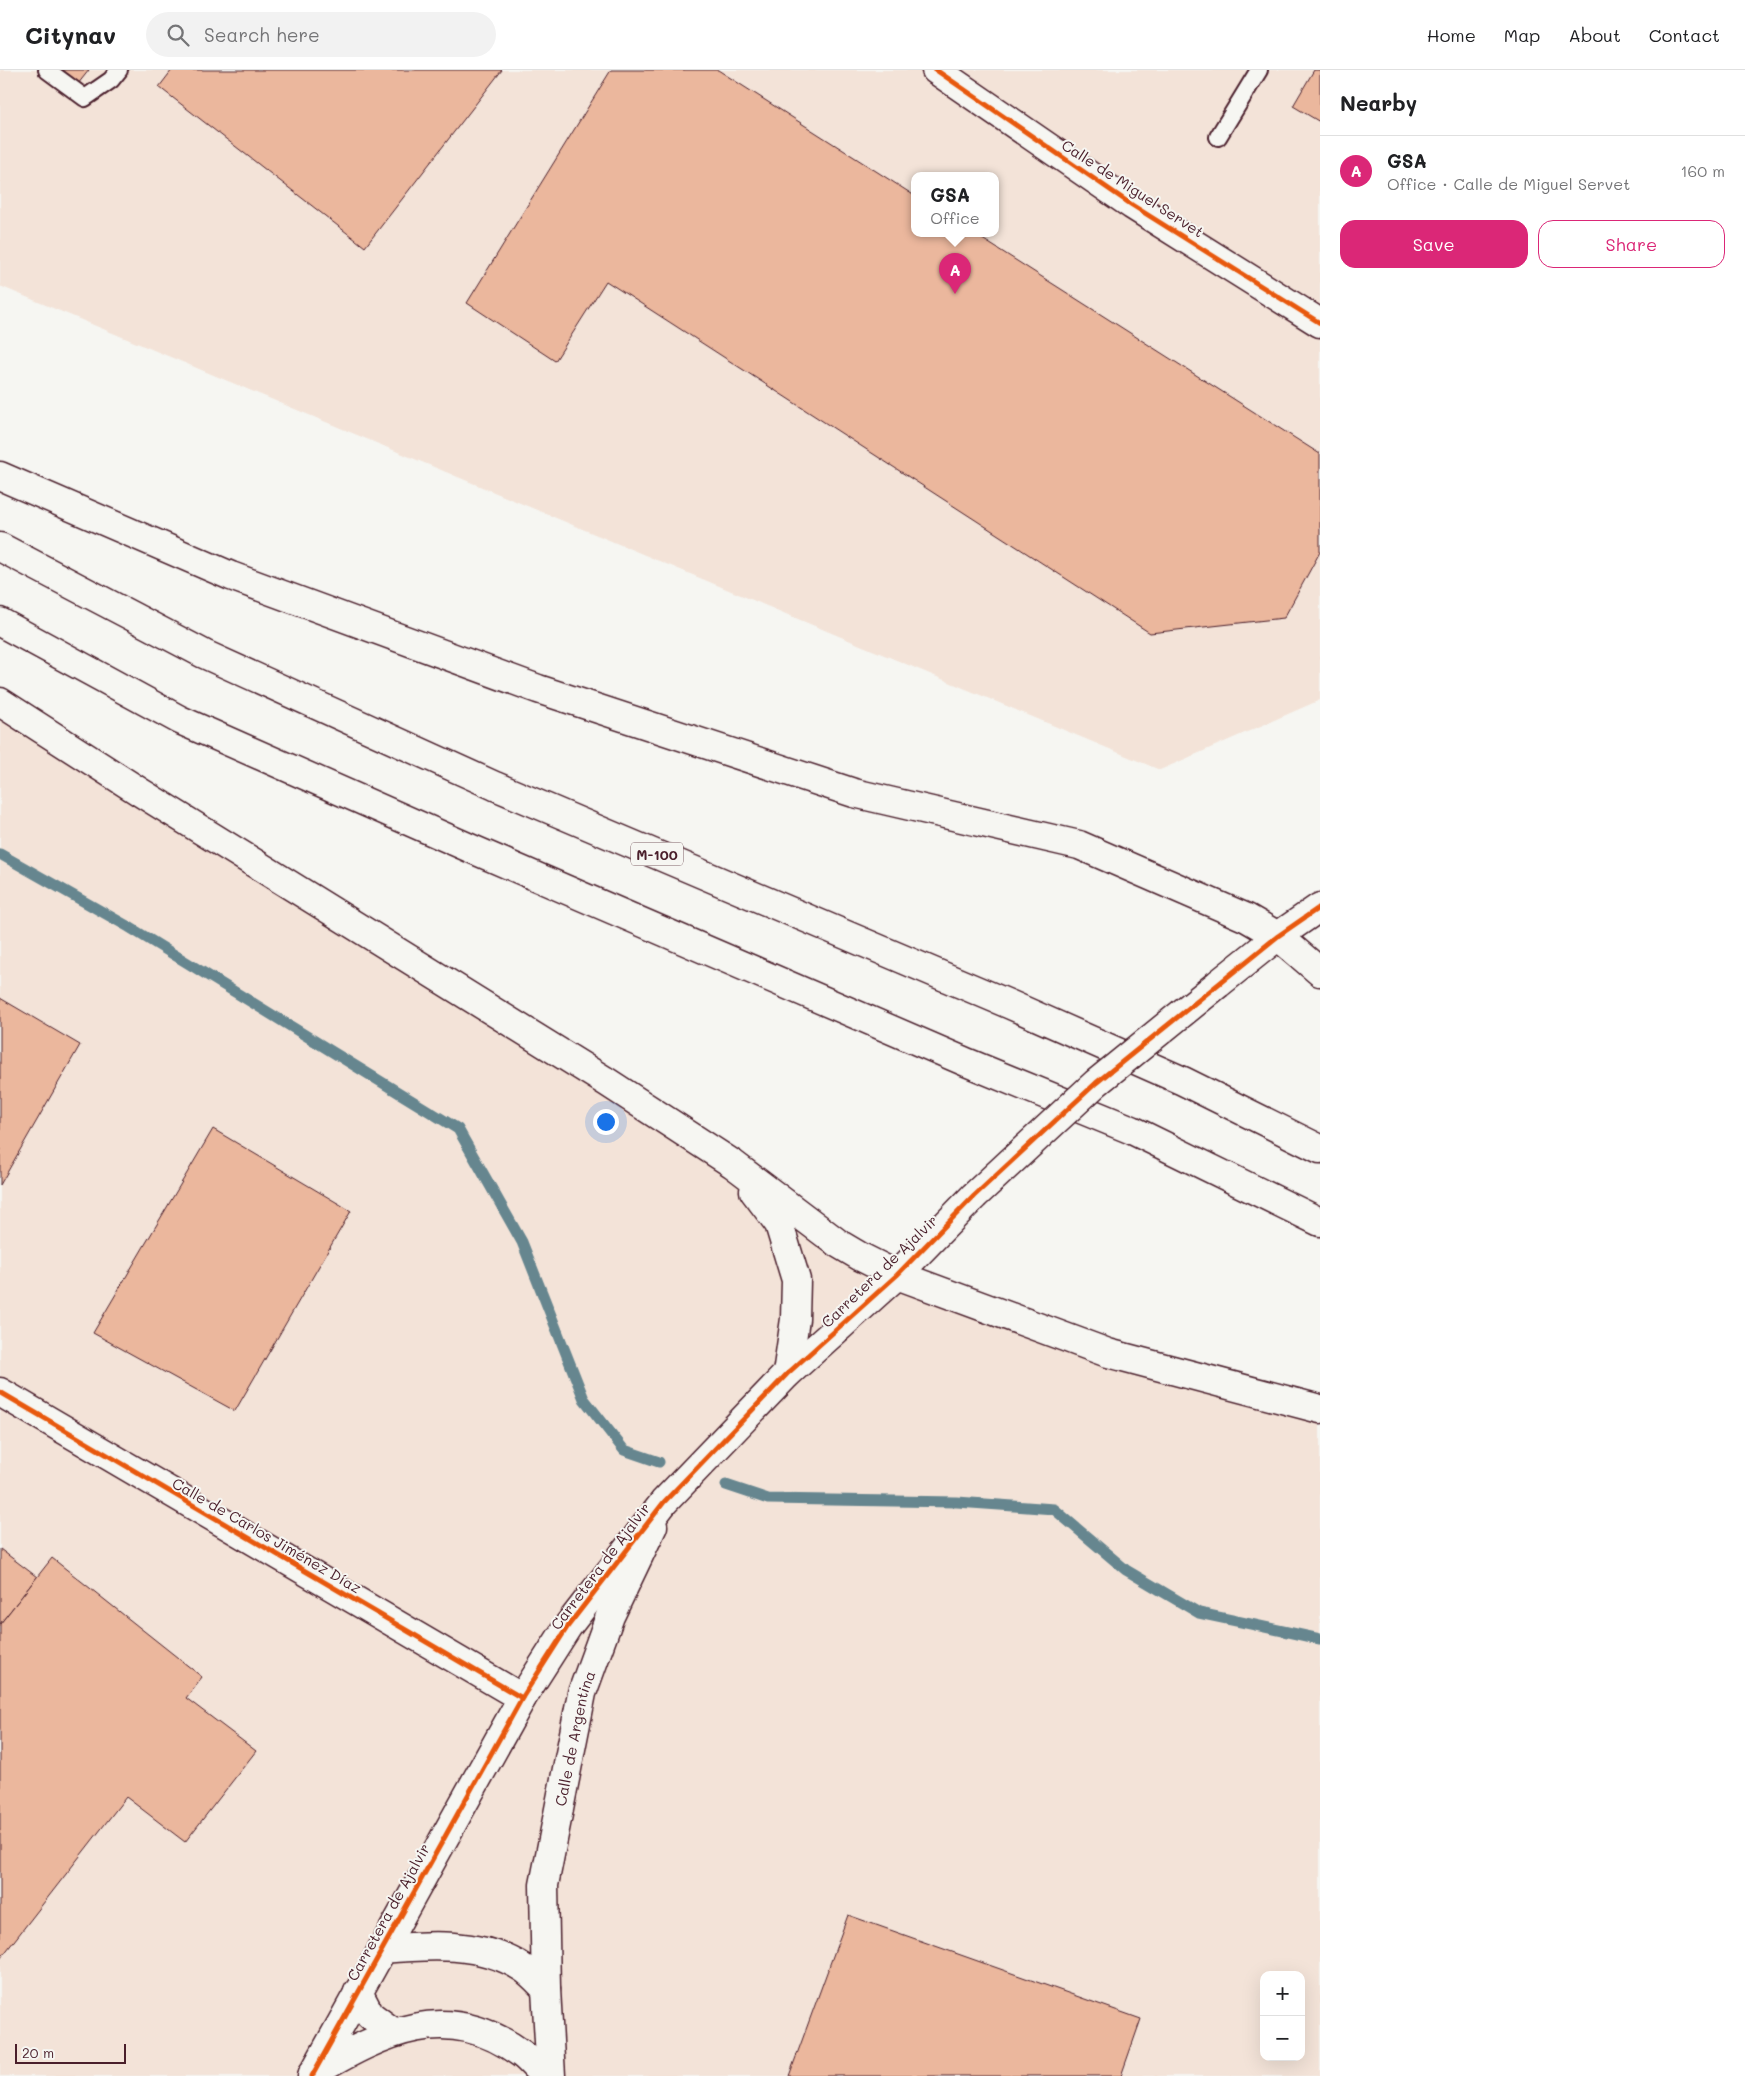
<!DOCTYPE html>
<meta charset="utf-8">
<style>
:root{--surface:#fff;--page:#f2f2f2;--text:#202124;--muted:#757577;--line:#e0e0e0;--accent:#db2777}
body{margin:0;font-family:Mali,sans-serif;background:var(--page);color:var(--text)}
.controls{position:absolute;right:15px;bottom:15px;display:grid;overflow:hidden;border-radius:10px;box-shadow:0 5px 20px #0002}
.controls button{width:45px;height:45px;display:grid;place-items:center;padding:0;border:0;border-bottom:1px solid var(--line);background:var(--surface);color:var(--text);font:25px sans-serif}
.scale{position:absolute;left:15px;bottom:12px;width:111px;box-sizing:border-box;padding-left:5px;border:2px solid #4a1f2b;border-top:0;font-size:14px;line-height:18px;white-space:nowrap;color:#4a1f2b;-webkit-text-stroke:4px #f6f6f2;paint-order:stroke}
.you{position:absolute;left:605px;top:1051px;width:18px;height:18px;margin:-12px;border:4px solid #fff;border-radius:50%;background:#1a73e8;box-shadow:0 0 0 8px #1a73e833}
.badge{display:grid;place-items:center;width:32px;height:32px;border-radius:50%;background:var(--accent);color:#fff;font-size:16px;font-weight:700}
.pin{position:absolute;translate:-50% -41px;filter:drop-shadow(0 1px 2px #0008)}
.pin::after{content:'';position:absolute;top:26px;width:18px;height:15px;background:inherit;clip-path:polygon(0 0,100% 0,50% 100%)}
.popup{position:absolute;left:911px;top:102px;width:88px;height:65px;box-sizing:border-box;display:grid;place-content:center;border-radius:10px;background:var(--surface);filter:drop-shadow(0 1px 4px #0005);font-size:16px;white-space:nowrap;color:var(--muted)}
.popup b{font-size:19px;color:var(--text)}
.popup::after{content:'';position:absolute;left:50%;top:100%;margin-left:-10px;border:10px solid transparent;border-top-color:var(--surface)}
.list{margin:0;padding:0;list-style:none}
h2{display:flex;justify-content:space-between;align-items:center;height:65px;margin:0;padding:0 20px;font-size:21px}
h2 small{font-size:16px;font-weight:400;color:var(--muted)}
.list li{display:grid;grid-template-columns:32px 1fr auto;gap:15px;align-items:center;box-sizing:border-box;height:70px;padding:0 20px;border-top:1px solid var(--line)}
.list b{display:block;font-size:19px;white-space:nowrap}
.list p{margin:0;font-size:16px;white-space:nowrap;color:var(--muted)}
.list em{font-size:16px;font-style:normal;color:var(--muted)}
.actions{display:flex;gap:10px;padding:15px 20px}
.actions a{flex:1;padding:11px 0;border:1px solid var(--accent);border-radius:15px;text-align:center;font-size:18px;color:var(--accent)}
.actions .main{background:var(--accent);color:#fff}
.icon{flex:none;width:28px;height:28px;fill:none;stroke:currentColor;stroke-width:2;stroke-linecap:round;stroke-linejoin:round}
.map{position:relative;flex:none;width:1320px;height:2006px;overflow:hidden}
header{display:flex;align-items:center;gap:30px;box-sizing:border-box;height:70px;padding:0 25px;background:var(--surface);border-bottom:1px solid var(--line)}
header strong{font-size:24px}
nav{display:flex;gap:28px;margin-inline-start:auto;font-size:18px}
.search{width:350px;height:45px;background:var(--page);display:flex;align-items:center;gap:12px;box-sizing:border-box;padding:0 18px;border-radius:28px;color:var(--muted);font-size:19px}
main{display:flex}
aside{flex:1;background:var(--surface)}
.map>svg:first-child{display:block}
.built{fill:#f3e3d8;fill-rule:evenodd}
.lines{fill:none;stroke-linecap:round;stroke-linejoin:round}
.stream{stroke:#66868f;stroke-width:11}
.building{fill:#ebb79d;stroke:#4a1f2b}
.lane-casing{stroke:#4a1f2b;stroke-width:20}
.street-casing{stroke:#4a1f2b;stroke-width:31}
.secondary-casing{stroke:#4a1f2b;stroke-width:31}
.highway-casing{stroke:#4a1f2b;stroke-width:31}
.lane{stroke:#f6f6f2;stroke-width:16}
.street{stroke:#f6f6f2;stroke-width:28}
.secondary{stroke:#f6f6f2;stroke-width:28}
.highway{stroke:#f6f6f2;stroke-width:28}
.secondary-bridge-casing{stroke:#4a1f2b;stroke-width:31;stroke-linecap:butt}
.secondary-bridge{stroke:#f6f6f2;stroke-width:28}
.cycleway-casing{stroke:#f6f6f2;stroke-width:8}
.cycleway{stroke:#e8590c;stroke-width:5}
.labels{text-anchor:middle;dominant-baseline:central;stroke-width:4;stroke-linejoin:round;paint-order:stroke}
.shield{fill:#f6f6f2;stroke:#7e6067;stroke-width:1}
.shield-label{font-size:14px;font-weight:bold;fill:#4a1f2b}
.street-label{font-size:15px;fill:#4a1f2b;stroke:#f6f6f2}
</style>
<header>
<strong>Citynav</strong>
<div class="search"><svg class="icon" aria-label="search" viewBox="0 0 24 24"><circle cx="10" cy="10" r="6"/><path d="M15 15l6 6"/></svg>Search here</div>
<nav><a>Home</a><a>Map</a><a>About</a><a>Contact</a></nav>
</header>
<main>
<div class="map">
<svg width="1320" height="2006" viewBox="0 0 1320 2006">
<rect width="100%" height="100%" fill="#f6f6f2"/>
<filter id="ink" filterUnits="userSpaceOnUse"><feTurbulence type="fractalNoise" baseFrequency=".02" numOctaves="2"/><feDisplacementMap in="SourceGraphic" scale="10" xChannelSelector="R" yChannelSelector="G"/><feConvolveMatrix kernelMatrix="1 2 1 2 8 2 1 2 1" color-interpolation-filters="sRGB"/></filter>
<g filter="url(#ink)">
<g class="built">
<path d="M0,0H1320V630L1160,700L0,216ZM915,105H995V163H915Z"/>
<path d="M0,632L861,1187L1320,1339V2006H0ZM1264,1905H1301V1987H1264Z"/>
</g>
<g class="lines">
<g class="stream">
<polyline points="0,784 129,857 458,1059 522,1172 584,1329 624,1380 659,1392"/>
<polyline points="726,1415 768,1429 957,1432 1054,1439 1126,1500 1199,1543 1320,1569"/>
</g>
</g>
<g class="building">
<polygon points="50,0 89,0 74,19"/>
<polygon points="172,0 502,0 365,177 159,17"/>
<polygon points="611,0 718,0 915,126 915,163 973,163 1320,384 1320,482 1284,548 1150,563 606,211 555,291 467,233"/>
<polygon points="1314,0 1320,0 1320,52 1293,36"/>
<polygon points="0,928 80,975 0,1115"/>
<polygon points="213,1059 351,1141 235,1341 93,1263"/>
<polygon points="0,1479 37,1507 0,1554"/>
<polygon points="52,1488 202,1607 186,1628 256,1681 185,1772 126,1727 0,1889 0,1554"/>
<polygon points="848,1845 1141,1949 1121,2006 789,2006"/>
</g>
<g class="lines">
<g class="lane-casing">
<g id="lane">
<polyline points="47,0 85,28 111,10 119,0"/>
<polyline points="1218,67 1259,0"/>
</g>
</g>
<g class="street-casing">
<g id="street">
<polyline points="936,0 1132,135 1320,253"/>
<polyline points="0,1322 522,1628"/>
<path d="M382,1879C429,1875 481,1871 523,1898C531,1903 539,1912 546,1919"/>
<polyline points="358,1922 370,1945 393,1962"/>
<path d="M313,2003C384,1962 447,1929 522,1984C530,1990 537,1999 544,2006"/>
<path id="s1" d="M551,2006L546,1919L544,1815L582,1623L610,1546L653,1456"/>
</g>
</g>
<g class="secondary-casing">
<g id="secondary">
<polyline points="1218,914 1278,866 1320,837"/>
<polyline points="312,2006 522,1628 568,1556 664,1432 787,1304 897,1205 974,1126"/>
</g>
</g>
<g class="highway-casing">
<g id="highway">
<polyline points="0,406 231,506 538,619 854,723 1079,775 1247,848 1278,866 1320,902"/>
<polyline points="0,477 204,584 495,716 1011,935 1183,1011 1320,1079"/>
<polyline points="0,552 180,650 472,779 966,992 1132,1060 1320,1152"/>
<polyline points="0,632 140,722 607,1012 733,1094 839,1174 861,1187 897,1205 1108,1283 1320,1339"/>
<polyline points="754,1121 779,1154 796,1210 795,1249 787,1304"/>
</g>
</g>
<use href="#lane" class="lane"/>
<use href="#street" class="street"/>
<use href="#secondary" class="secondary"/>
<use href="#highway" class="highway"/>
<g class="secondary-bridge-casing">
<polyline id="secondary-bridge" points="974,1126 1096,1013 1218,914"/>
</g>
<use href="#secondary-bridge" class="secondary-bridge"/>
<g class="cycleway-casing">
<g id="cycleway">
<polyline points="936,0 1132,135 1320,253"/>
<polyline points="0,1322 522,1628"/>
<polyline points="312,2006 522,1628 568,1556 664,1432 787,1304 897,1205 974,1126 1096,1013 1278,866 1320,837"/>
</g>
</g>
<use href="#cycleway" class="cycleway"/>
</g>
</g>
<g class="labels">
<rect class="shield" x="631" y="772.5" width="52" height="23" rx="4"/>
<g class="shield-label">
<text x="657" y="784">M-100</text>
</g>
<g class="street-label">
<text transform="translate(1133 118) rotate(33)">Calle de Miguel Servet</text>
<text transform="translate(879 1201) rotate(-44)">Carretera de Ajalvir</text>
<text transform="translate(267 1465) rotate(30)">Calle de Carlos Jiménez Díaz</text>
<text transform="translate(600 1496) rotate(-53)">Carretera de Ajalvir</text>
<text stroke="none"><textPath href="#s1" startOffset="341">Calle de Argentina</textPath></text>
<text transform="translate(388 1842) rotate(-61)">Carretera de Ajalvir</text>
</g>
</g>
</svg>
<div class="controls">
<button>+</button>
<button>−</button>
</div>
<div class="scale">20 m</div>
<div class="you"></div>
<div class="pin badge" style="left:955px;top:224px">A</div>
<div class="popup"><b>GSA</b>Office</div>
</div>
<aside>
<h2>Nearby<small></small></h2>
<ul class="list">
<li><span class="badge">A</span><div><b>GSA</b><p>Office · Calle de Miguel Servet</p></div><em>160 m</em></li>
</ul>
<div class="actions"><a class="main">Save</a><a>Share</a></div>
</aside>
</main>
